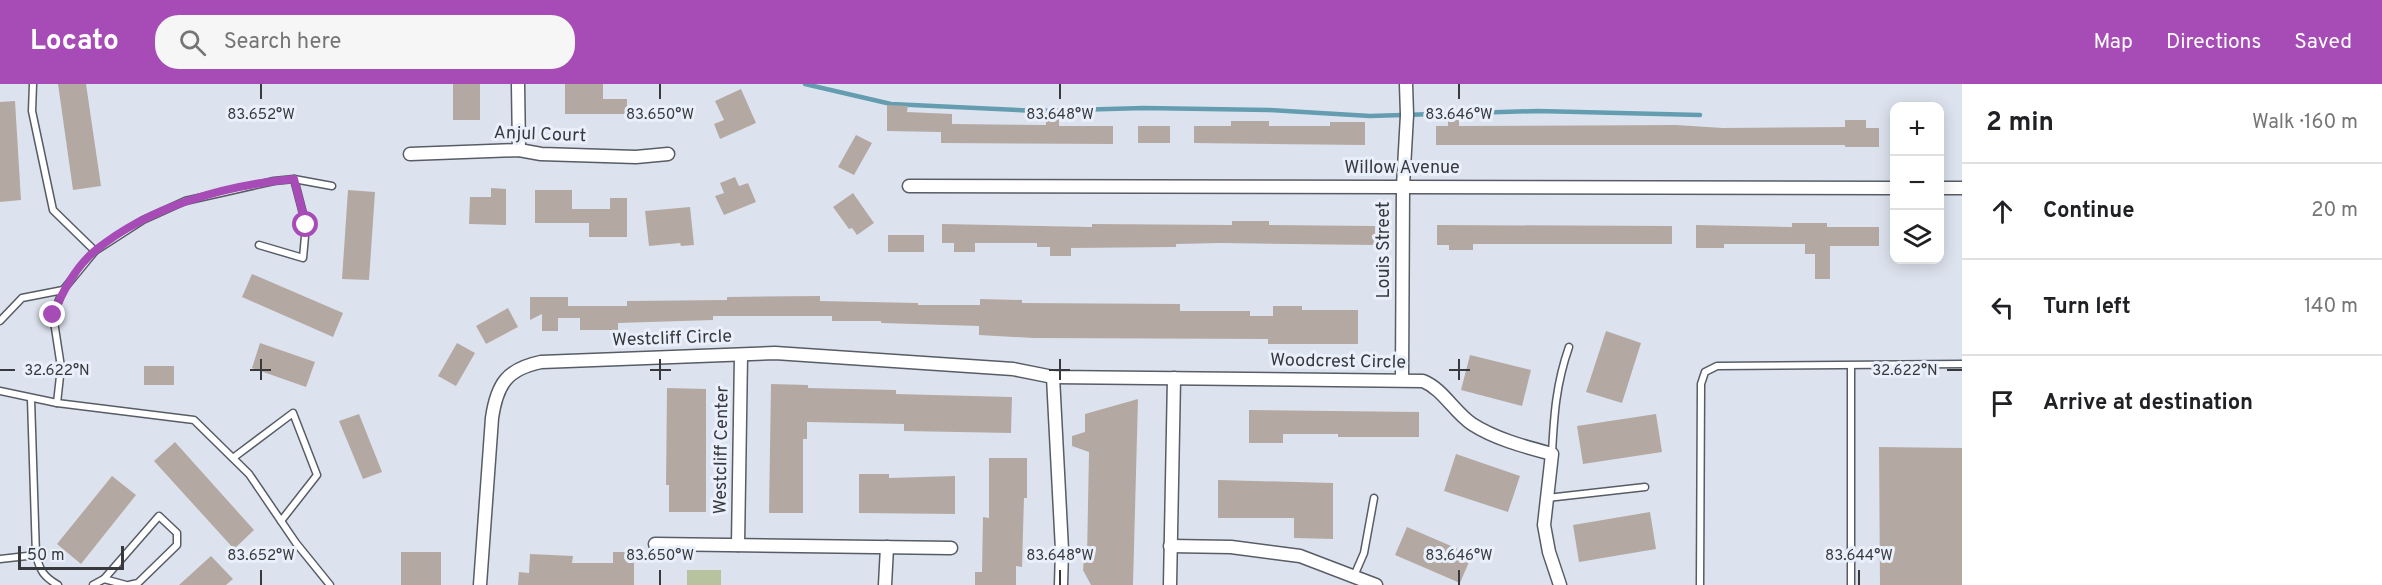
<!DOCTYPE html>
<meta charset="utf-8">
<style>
:root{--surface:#fff;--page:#f6f6f6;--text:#202124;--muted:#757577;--line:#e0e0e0;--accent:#a74cb7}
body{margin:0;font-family:Overpass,sans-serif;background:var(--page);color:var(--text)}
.controls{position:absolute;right:18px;top:18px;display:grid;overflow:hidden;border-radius:12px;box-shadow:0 3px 15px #0003}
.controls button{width:54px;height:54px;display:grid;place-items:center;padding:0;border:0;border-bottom:2px solid var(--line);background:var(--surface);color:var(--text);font:30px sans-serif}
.scale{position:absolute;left:18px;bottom:15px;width:106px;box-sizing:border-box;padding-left:6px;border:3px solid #37393d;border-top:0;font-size:16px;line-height:21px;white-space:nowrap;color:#37393d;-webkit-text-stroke:4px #eaf0fb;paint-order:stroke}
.stop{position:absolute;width:18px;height:18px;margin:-14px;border:4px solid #a74cb7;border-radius:50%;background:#fff}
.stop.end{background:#a74cb7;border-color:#fff;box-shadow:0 2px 6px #0008}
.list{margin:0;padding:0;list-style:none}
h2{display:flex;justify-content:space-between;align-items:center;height:78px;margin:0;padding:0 24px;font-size:26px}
h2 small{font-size:20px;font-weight:400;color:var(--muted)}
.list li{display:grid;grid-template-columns:39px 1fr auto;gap:18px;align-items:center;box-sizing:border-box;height:96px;padding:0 24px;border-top:2px solid var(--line)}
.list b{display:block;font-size:22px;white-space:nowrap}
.list em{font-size:20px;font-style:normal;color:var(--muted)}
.icon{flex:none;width:33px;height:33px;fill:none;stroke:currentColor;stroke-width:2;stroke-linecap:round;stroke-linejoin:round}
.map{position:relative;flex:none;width:1962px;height:501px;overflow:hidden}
header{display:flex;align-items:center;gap:36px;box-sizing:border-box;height:84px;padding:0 30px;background:var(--accent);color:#fff}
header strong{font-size:28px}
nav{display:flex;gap:33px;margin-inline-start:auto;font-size:21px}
.search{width:420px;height:54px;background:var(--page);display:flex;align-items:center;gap:15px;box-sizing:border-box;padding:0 21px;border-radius:24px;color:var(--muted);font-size:22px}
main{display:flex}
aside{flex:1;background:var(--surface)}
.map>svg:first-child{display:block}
.green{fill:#b6c39e}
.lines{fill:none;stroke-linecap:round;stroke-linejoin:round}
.stream{stroke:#639daf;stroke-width:4.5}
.building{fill:#b4a9a2}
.lane-casing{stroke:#575c65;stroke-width:9}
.street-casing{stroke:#575c65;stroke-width:15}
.lane{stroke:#fff;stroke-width:6}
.street{stroke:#fff;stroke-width:12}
.route{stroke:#a74cb7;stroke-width:8}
.ticks{fill:none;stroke:#37393d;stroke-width:2}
.labels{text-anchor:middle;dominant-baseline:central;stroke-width:6;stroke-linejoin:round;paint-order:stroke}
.street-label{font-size:18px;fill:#37393d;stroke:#eaf0fb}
.ticks-label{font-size:15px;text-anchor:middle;fill:#37393d;stroke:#eaf0fb;stroke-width:6;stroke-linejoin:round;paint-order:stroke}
</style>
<header>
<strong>Locato</strong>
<div class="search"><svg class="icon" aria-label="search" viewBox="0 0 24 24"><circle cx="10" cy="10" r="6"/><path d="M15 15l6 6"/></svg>Search here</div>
<nav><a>Map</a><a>Directions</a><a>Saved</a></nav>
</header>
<main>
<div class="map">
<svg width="1962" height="501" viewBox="0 0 1962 501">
<rect width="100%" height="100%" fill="#dde3ee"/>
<rect class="green" x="687" y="486" width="34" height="15"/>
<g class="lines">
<polyline class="stream" points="805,0 891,20 1038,27 1144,24 1269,26 1370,32 1538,27 1700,31"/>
</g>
<g class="building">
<polygon points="58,0 86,0 101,102 73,106"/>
<rect x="453" y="0" width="27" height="36"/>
<polygon points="565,0 603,0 603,15 627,15 627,30 565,30"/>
<polygon points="741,5 756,39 720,55 714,40 724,36 715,17"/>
<polygon points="15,17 21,116 0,118 0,18"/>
<polygon points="887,21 908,22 907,28 952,30 952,40 1046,41 1046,32 1059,32 1059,42 1113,42 1113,60 941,59 941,48 887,47"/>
<polygon points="1448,36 1459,36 1459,42 1676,41 1723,44 1845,43 1845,36 1866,36 1866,44 1879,44 1879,63 1845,63 1845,61 1436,61 1436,42 1448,42"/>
<polygon points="1231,37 1269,37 1269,42 1330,42 1330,38 1365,38 1365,61 1194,59 1194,42 1231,42"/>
<rect x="1138" y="42" width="32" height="17"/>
<polygon points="856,51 872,59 854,91 838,83"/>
<polygon points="735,93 739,102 748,99 756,118 724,131 715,112 724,109 720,99"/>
<polygon points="491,104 506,105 506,141 469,140 470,113 491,113"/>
<polygon points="348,106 375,108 369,196 342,195"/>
<polygon points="535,106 572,106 572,125 610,125 610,114 627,114 627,153 589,153 589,139 535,139"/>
<polygon points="853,109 874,139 857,151 852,144 849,145 833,123"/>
<polygon points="690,123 694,161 681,162 680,159 649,162 645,127"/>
<polygon points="1232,137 1269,137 1269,141 1375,142 1375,161 1220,159 1176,160 1176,163 1071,164 1071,172 1050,172 1050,163 1037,163 1037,159 975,159 975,168 954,168 954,159 942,159 942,140 1092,143 1092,140 1232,141"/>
<polygon points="1792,139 1827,139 1827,143 1879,143 1879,162 1830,162 1830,195 1815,195 1815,170 1805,170 1805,160 1724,160 1724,164 1696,164 1696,141 1792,143"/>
<polygon points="1437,141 1672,142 1672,160 1473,160 1473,166 1449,166 1449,161 1437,161"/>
<rect x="888" y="151" width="36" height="17"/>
<polygon points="252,190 343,229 333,253 242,213"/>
<polygon points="820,212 820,217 918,219 918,221 980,221 980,215 1022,216 1022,219 1180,220 1180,227 1250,227 1250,232 1273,232 1273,222 1302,222 1302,226 1358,226 1358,260 1268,260 1268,255 1034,254 979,251 979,242 881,239 881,237 832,237 832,232 713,232 713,236 618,239 618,246 580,246 580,234 558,234 558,247 542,247 542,230 530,236 530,213 568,213 568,222 627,222 627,217 727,216 727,213"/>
<polygon points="508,224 518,243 486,260 476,242"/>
<polygon points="1606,247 1641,259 1622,319 1586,308"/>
<polygon points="260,259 315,278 306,303 252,284"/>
<polygon points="457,259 475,269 456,302 438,292"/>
<polygon points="1470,271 1531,286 1522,322 1461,306"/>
<rect x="144" y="282" width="30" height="19"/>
<polygon points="771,300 808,301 808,304 896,306 896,310 1012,313 1011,349 904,347 904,340 807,338 807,355 803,355 803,429 769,429"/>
<polygon points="667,304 706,305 706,428 669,428 669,401 666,401"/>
<polygon points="1138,315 1133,501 1091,501 1083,486 1084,475 1087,474 1089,368 1072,362 1072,352 1085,348 1085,330"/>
<polygon points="1249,326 1419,328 1419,353 1338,353 1338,350 1283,350 1283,359 1249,359"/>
<polygon points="359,330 382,388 363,395 339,337"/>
<polygon points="1656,330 1662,368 1583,380 1577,342"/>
<polygon points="175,358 254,446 234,465 154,377"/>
<polygon points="1879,363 1962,364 1962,501 1880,501"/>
<polygon points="1456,370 1520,392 1508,428 1444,407"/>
<polygon points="989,374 1027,374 1027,414 1024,414 1022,483 1016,482 1016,501 975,501 975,488 982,488 983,433 989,434"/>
<polygon points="859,390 889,390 889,394 955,392 955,430 859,429"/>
<polygon points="112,392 136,411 81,480 57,460"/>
<polygon points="1218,396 1333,399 1333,455 1294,454 1294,434 1218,434"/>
<polygon points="1650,428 1656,465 1579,478 1573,441"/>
<polygon points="1407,443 1472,471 1460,499 1395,471"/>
<rect x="401" y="468" width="40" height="33"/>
<polygon points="613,468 634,468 634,501 518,501 519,488 529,489 530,470 573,472 572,479 613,479"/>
<polygon points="211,472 233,495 226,501 179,501"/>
</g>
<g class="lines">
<g class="lane-casing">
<g id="lane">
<polyline points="33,0 32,27 53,126 95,167"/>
<polyline points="259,161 303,174 306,141 294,95"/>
<polyline points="0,237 22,214 63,206"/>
<polyline points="0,307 57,319 194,336 249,390 296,459 330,501"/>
<path d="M31,315L36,471C40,487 44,493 58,501"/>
<polyline points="57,319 61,283 53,231 63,206 95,167 143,136 185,117 274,97 294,95 332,102"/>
<path d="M1552,369C1554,331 1556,300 1569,263"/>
<polyline points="233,374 293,329 317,391 281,437"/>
<polyline points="1547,414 1645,403"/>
<polyline points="0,475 36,471"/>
<polyline points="1354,492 1364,469 1374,414"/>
<polyline points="104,495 126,501"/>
<polyline points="93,501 104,495 159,432 177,449 177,461 138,499 129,501"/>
<polyline points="1700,501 1701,300 1705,288 1717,282 1962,280"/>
<polyline points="1851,501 1851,282"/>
</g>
</g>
<g class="street-casing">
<g id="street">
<polyline points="518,0 519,66"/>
<polyline points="410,70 519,66 541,70 636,73 668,70"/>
<polyline points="909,102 1894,104"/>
<polyline points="1940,104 1962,104"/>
<polyline points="1053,293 1062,466 1061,501"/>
<polyline points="1402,296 1403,102 1407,31 1406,0"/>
<polyline points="655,460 951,464"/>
<polyline points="738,461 741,271"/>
<polyline points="1170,462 1231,463 1300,472 1376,501"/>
<path d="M480,501L492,334C497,300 507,285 541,278L775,269L1013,285L1053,293L1423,297C1443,305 1454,328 1472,340C1495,355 1526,363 1552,370L1544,441L1549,468L1560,501"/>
<polyline points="885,501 887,463"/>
<polyline points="1170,501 1174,294"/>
</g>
</g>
<use href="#lane" class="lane"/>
<use href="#street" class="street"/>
</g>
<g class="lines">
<path class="route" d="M53,231C62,208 77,181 96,166C150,122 226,101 294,95L306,141"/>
</g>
<path class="ticks" d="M261,0V15M660,0V15M1060,0V15M1459,0V15M261,275V296M660,275V296M1060,275V296M1459,275V296M0,286H15M250,286H271M650,286H671M1049,286H1070M1449,286H1470M1947,286H1962M261,486V501M660,486V501M1060,486V501M1459,486V501M1859,486V501"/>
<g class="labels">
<g class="street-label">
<text transform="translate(540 51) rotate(2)">Anjul Court</text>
<text x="1402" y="84">Willow Avenue</text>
<text transform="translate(1384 166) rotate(-90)">Louis Street</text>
<text transform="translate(672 255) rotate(-2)">Westcliff Circle</text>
<text transform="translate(1338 278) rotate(1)">Woodcrest Circle</text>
<text transform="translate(722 366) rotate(-89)">Westcliff Center</text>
</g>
</g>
<g class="ticks-label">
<text x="261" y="35">83.652°W</text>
<text x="660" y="35">83.650°W</text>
<text x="1060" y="35">83.648°W</text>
<text x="1459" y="35">83.646°W</text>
<text x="57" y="291">32.622°N</text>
<text x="1905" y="291">32.622°N</text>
<text x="261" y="476">83.652°W</text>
<text x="660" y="476">83.650°W</text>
<text x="1060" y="476">83.648°W</text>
<text x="1459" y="476">83.646°W</text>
<text x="1859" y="476">83.644°W</text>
</g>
</svg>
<div class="controls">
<button>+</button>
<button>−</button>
<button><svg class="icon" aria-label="layers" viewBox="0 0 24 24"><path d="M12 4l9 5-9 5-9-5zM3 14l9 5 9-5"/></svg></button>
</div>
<div class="scale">50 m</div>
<div class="stop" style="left:306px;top:141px"></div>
<div class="stop end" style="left:53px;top:231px"></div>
</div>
<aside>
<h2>2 min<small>Walk · 160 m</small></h2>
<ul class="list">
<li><svg class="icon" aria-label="ahead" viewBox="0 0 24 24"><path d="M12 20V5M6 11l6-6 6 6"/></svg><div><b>Continue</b></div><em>20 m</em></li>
<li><svg class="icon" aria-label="left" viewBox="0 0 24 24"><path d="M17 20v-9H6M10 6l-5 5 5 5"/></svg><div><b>Turn left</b></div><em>140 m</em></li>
<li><svg class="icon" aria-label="arrive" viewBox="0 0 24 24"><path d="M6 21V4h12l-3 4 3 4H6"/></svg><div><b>Arrive at destination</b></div></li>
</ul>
</aside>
</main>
